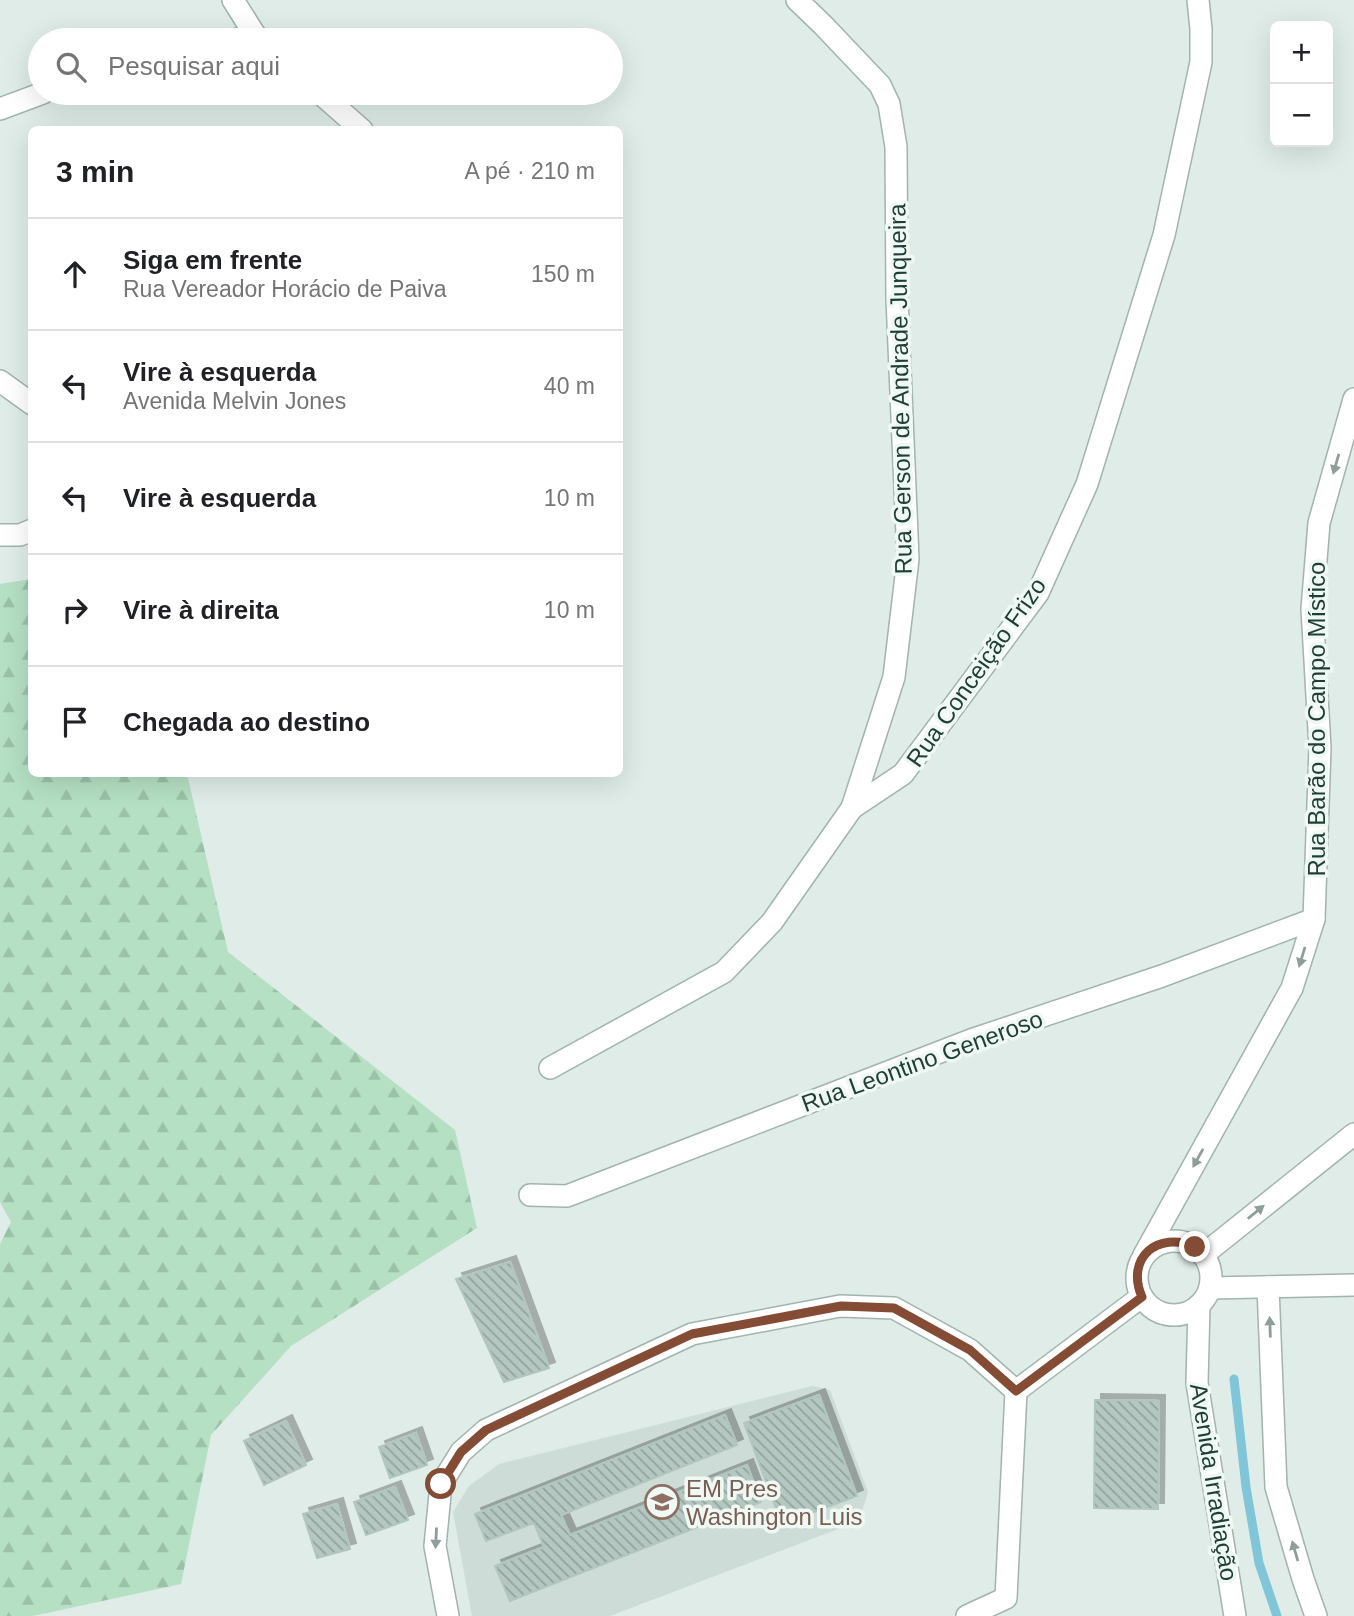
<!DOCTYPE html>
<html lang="pt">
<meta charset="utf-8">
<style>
:root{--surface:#fff;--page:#f2f2f2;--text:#202124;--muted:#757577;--line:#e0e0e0}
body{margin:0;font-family:Arial,sans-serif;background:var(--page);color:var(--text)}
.controls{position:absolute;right:21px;top:21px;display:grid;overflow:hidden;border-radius:10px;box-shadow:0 7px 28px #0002}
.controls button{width:63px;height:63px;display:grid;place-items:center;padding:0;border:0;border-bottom:2px solid var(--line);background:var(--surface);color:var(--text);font:35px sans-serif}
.stop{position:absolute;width:21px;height:21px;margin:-16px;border:5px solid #844b35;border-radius:50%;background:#fff}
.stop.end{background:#844b35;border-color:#fff;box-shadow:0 2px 7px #0008}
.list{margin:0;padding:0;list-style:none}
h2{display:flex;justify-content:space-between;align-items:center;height:91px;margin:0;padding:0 28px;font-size:30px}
h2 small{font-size:23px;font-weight:400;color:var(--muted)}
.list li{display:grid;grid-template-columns:46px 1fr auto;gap:21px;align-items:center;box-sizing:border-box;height:112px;padding:0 28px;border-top:2px solid var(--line)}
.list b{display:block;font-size:26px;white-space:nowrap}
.list p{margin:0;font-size:23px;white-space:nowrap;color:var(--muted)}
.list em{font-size:23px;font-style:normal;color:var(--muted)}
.icon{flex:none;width:38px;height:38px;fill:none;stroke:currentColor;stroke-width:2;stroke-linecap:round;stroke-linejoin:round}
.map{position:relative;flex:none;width:1354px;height:1616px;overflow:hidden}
.search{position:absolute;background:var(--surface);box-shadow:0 7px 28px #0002;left:28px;top:28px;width:595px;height:77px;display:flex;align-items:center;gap:18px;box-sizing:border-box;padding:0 24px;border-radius:38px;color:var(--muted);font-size:26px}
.panel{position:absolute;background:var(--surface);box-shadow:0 7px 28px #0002;left:28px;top:126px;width:595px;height:651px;border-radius:10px}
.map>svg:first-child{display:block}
.built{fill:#cddcd6}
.forest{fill:url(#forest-firs)}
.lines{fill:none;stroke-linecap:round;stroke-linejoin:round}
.stream{stroke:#80c6d8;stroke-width:9}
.building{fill:url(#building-back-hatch);stroke:#b1c6be;stroke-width:2;filter:url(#shadow)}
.minor-casing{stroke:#a1b4af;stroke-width:24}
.tertiary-casing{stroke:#a1b4af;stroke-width:24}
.minor{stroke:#fff;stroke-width:21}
.tertiary{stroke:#fff;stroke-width:21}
.oneway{fill:#8e9e9b}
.route{stroke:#844b35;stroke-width:9}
.labels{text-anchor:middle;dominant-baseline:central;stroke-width:7;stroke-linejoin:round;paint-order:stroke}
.street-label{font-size:24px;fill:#1e3e37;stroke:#f0f8f4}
.education-label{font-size:24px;fill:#785e54;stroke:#f0f8f4;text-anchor:start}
</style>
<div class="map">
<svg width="1354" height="1616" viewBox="0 0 1354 1616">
<defs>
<pattern id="forest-firs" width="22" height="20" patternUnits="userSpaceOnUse" patternTransform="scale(1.75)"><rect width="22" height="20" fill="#b5e0c3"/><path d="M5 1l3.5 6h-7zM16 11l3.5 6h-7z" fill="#9bc1a8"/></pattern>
<pattern id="building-back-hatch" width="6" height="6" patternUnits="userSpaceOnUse" patternTransform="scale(1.75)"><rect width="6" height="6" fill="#b4c7c0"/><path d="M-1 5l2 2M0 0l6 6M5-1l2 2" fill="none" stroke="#92a39d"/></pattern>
<filter id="shadow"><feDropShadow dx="6" dy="-6" stdDeviation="0" flood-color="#0004"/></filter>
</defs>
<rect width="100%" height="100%" fill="#dfece7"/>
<polygon class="built" points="812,1386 830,1390 868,1492 859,1521 610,1616 472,1616 453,1512 469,1486 499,1464"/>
<polygon class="forest" points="31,579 32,774 187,774 228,952 455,1130 477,1228 291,1346 211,1435 181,1584 33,1616 0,1616 0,1244 11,1222 0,1202 0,584"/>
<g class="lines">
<polyline class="stream" points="1234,1379 1246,1487 1259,1563 1277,1616"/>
</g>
<g class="building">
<polygon points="510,1262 549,1368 504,1382 456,1279"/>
<polygon points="819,1395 857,1496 782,1524 744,1423"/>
<polygon points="1095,1400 1159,1401 1158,1509 1094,1508"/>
<polygon points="725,1415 737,1445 561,1515 570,1535 747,1465 761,1502 510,1601 495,1566 544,1547 534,1523 486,1541 475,1514"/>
<polygon points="286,1421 306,1465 264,1485 244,1441"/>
<polygon points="416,1433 427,1465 390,1478 379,1447"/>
<polygon points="395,1487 408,1520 366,1535 354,1502"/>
<polygon points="337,1504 350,1549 317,1558 303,1514"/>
</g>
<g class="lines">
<g class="minor-casing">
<g id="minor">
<polyline points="233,0 255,35 261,40"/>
<polyline points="797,0 823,25 880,85 889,104 896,147 897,298 908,559 894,677 852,808"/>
<polyline points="234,40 255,35"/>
<polyline points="320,93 362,130"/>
<polyline points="0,109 43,93"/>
<polyline points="0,381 32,404"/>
<polyline points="0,535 20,535 32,530"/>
<polyline points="550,1068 724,972 772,922 852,808 903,774 1038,593 1087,484 1164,235 1201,62 1201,29 1198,0"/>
<polyline points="530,1195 567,1196 971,1040 1162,976 1314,919"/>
<polyline points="1203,1255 1354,1134"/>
<polyline points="1268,1287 1276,1487 1303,1579 1316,1616"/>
<polyline points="1199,1305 1197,1383 1235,1616"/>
</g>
</g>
<g class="tertiary-casing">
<g id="tertiary">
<circle cx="1174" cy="1278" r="37"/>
<polyline points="1144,1255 1292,988 1314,919 1320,748 1312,609 1319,523 1354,399"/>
<polyline points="1210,1288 1354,1285"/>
<polyline points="448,1616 435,1546 441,1484 461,1452 486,1430 692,1334 840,1306 894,1308 970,1350 1016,1391"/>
<polyline points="967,1616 1006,1598 1016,1391 1141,1297"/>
</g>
</g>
<use href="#minor" class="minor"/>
<use href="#tertiary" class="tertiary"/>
</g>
<defs><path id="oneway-solid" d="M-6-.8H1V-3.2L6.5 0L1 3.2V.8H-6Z" transform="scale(1.75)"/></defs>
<g class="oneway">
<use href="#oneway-solid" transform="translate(1336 464) rotate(106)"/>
<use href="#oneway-solid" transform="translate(1302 957) rotate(107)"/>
<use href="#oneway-solid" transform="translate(1198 1158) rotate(119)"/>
<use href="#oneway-solid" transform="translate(1256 1212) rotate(-39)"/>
<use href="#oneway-solid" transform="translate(1270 1327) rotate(-92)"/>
<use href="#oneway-solid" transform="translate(436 1538) rotate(93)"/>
<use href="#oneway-solid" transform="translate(1295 1551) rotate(-106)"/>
</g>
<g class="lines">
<path class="route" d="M441,1484L461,1452L486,1430L692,1334L841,1306L894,1308L970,1350L1016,1391L1142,1297C1125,1258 1158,1230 1195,1247"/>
</g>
<defs>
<g id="school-ring" transform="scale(1.75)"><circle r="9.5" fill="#f0f8f4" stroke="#8d6e63" stroke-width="1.5"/><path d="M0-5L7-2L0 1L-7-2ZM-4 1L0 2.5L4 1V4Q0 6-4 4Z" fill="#8d6e63"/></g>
</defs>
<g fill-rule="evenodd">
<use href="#school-ring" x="662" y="1502"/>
</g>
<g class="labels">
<g class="street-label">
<text transform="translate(900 389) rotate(-91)">Rua Gerson de Andrade Junqueira</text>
<text transform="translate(976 672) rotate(-55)">Rua Conceição Frizo</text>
<text transform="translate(1316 719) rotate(-90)">Rua Barão do Campo Místico</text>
<text transform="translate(922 1061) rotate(-20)">Rua Leontino Generoso</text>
<text transform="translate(1214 1482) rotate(81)">Avenida Irradiação</text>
</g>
<g class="education-label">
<text x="686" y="1488">EM Pres<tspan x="686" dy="28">Washington Luis</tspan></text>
</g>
</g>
</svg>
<div class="controls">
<button>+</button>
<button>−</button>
</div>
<div class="stop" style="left:441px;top:1484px"></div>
<div class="stop end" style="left:1195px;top:1247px"></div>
<div class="search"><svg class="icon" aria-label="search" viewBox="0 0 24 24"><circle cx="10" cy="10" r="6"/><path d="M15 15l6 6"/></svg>Pesquisar aqui</div>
<section class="panel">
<h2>3 min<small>A pé · 210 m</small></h2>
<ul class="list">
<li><svg class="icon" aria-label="ahead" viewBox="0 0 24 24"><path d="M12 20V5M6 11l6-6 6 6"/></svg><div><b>Siga em frente</b><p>Rua Vereador Horácio de Paiva</p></div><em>150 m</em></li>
<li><svg class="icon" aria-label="left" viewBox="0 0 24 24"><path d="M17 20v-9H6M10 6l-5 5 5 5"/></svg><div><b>Vire à esquerda</b><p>Avenida Melvin Jones</p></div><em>40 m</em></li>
<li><svg class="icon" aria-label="left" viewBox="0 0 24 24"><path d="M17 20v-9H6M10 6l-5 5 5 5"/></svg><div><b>Vire à esquerda</b></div><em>10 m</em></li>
<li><svg class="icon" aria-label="right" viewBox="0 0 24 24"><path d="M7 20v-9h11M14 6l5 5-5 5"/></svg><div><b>Vire à direita</b></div><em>10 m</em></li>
<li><svg class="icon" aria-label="arrive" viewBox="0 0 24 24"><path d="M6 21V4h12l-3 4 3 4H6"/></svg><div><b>Chegada ao destino</b></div></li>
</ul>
</section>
</div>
